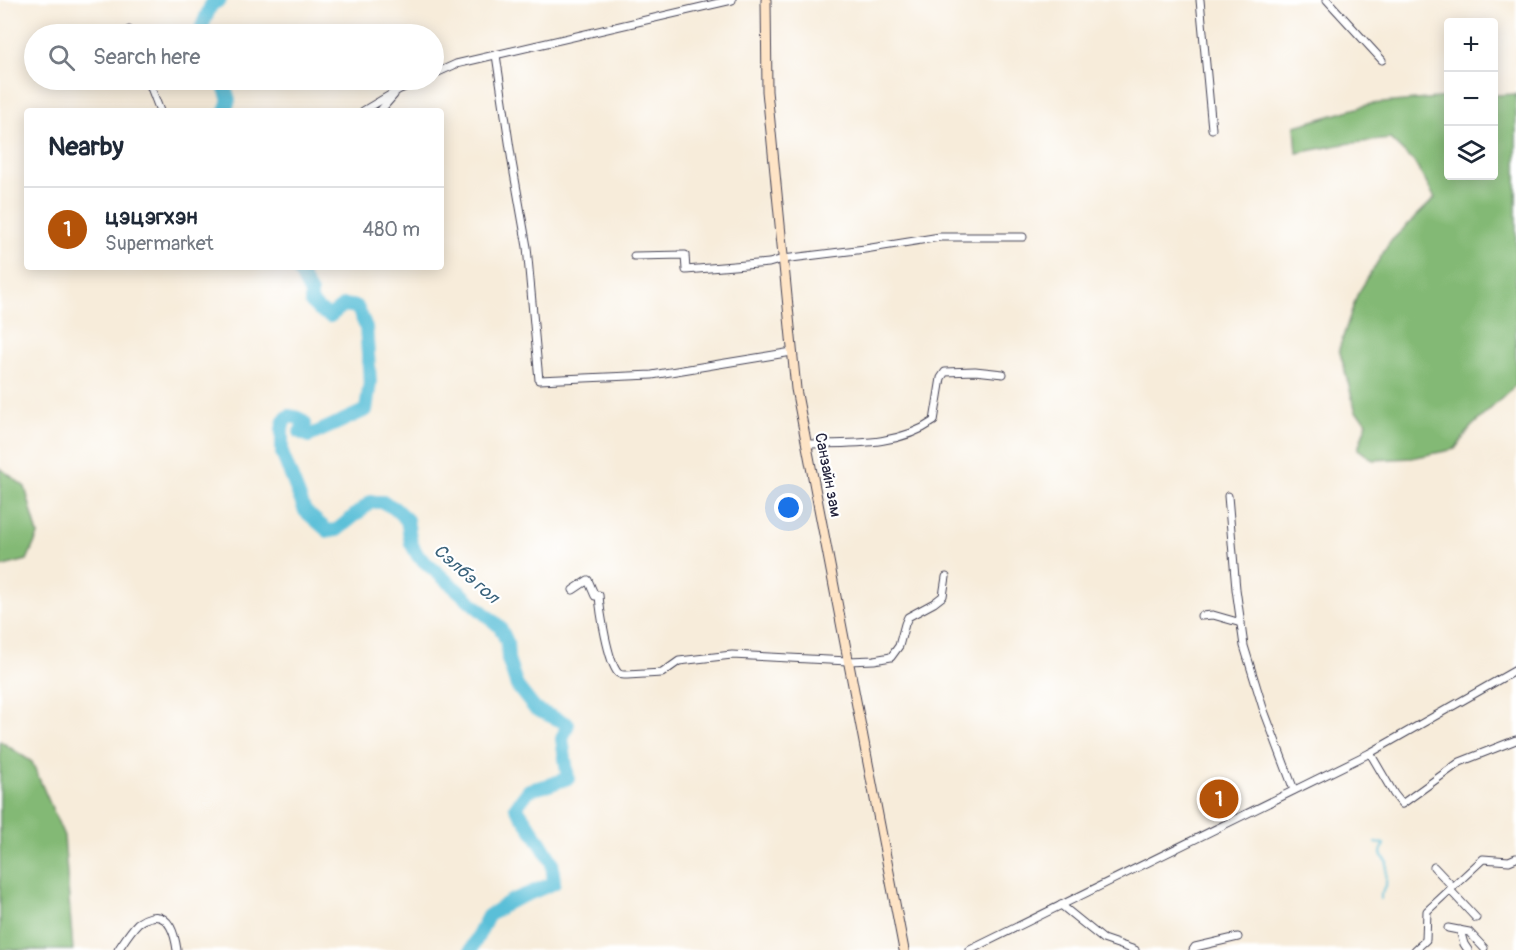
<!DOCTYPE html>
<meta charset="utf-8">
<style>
:root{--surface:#fff;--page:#f6f6f7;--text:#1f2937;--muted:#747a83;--line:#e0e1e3;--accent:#b45309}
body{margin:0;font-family:Pangolin,sans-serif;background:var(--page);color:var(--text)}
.controls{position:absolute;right:18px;top:18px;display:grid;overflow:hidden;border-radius:6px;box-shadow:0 3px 15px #0003}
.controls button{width:54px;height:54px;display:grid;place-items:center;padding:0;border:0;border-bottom:2px solid var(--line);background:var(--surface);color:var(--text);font:30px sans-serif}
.you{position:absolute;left:789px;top:508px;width:21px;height:21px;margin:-15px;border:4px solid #fff;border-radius:50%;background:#1a73e8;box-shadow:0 0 0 9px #1a73e833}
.badge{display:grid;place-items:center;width:39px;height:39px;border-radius:50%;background:var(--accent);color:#fff;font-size:20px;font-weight:700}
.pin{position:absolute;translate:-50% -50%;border:3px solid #fff;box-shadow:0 2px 6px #0006}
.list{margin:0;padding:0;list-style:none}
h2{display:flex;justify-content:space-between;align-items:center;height:78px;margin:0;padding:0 24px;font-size:26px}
h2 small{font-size:20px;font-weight:400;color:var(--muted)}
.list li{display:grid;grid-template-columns:39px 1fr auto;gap:18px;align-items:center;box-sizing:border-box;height:84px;padding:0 24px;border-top:2px solid var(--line)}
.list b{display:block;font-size:22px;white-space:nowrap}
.list p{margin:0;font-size:20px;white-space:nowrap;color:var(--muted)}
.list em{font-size:20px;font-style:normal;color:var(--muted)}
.icon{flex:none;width:33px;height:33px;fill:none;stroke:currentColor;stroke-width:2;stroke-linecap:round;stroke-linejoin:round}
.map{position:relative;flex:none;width:1516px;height:950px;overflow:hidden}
.search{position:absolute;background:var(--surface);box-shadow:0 3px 15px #0003;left:24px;top:24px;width:420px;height:66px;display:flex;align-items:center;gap:15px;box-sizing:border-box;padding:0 21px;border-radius:33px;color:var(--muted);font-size:22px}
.panel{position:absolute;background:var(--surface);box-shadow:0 3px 15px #0003;left:24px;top:108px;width:420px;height:162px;border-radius:6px}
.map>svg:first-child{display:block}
.forest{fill:#83b975;stroke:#526e58;stroke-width:1.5}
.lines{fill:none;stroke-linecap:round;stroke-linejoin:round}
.stream{stroke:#5abfd8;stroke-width:2}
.river{stroke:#5abfd8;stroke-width:14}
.minor-casing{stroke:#424053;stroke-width:9}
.secondary-casing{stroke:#424053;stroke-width:11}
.minor{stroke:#fff;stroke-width:7}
.secondary{stroke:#fee4c6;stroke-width:9}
.labels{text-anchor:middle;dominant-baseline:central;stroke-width:4.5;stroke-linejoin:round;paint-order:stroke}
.street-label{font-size:16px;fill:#22223b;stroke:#fff}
.water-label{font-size:18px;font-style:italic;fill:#38617a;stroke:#fff}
</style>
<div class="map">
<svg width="1516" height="950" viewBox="0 0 1516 950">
<rect width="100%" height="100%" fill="#fff"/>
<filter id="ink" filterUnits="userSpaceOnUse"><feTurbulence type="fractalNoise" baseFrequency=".0167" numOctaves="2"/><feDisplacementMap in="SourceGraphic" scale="12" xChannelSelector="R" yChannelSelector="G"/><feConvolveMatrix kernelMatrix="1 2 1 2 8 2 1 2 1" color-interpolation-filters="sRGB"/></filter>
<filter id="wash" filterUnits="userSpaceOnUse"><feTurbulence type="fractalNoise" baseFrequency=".008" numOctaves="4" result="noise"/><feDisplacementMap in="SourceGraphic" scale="24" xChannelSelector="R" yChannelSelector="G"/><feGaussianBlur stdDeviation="1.35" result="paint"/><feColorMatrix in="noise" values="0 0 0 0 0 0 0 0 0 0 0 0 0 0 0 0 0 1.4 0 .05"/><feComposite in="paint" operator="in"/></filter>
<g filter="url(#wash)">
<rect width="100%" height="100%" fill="#f7ecda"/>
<g class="forest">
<polygon points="1516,94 1516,385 1471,427 1455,449 1412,458 1373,460 1358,449 1367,422 1356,412 1339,349 1357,295 1390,242 1435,198 1414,162 1390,139 1344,144 1297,153 1295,126 1371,104 1448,97 1448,176 1494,176 1494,95"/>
<polygon points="0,468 25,487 38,535 27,560 0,567"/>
<polygon points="0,741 32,762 64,836 73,950 0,950"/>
</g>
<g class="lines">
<polyline class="stream" points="1376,843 1384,844 1381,852 1382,856 1387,861 1386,886 1381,894 1381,899"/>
<g class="river">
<polyline points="203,34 201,29 211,5 220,0"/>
<polyline points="222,80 229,100 225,111"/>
<path d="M297,267L311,294V302L319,310L330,316L344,305L357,307L366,327L370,382L366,410L309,436L300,432L305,424C301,418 296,417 289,416L284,421L282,429V453L305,511L328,531L337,530L371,502H383L394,508L407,520L411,543L418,556L500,627L507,642L508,659L517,686L535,709L568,724L562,739L568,778L549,785L529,790L516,807L536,836L552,862L554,883L509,902L488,916L471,950"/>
</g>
</g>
</g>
<g filter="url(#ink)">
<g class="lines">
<g class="minor-casing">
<g id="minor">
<polyline points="1200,0 1212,129"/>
<polyline points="1327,0 1382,60"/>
<polyline points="129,30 131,34"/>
<polyline points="496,55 512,162 527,247 539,380 652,375 792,352"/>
<polyline points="434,74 456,64 732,0"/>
<polyline points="148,80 160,111"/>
<polyline points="363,111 400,89 421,80"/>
<polyline points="380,111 394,95"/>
<polyline points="634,256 685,255 686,270 769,263 783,259 865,249 940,237 1023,237"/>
<path d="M806,444C849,443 897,447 934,421L941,378L945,372L975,371L1003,374"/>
<polyline points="1228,496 1236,589 1244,646 1263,708 1294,790"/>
<path d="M573,590L588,580L595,596L599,595C600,611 608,662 618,673C622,676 623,675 627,675L662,673L679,661L732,655L848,661L874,660L891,657L899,646L905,624L908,617L934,603L943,596L946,577"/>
<polyline points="1201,616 1213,615 1241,623"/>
<polyline points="1370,753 1394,794 1402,804 1460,762 1516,740"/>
<polyline points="1434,867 1453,887"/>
<polyline points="1450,890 1476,918"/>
<polyline points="1061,905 1103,939 1135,950"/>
<polyline points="1448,928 1469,932 1484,948"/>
<polyline points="1460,930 1464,944 1468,950"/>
<path d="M118,950C124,941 130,931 138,923C142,920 147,918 151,917C170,913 175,936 177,950"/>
<polyline points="970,950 1370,753 1516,670"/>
<polyline points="1193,950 1195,947 1238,937"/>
<polyline points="1415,950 1426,940 1427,911 1483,859 1509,861 1516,858"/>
</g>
</g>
<g class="secondary-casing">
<polyline id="secondary" points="766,0 767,91 796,389 904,950"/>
</g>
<use href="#minor" class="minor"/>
<use href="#secondary" class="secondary"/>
</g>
</g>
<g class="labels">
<g class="street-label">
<text transform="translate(828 475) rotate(79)">Санзайн зам</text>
</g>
<g class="water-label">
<text transform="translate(466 574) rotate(41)">Сэлбэ гол</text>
</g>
</g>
</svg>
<div class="controls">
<button>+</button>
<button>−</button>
<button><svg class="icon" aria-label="layers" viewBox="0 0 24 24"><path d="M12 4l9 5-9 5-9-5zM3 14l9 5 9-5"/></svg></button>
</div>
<div class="you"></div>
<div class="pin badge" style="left:1219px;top:799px">1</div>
<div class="search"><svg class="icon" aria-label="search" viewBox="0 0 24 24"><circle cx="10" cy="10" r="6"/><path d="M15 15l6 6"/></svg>Search here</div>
<section class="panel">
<h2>Nearby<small></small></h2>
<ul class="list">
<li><span class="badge">1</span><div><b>цэцэгхэн</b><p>Supermarket</p></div><em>480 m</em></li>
</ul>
</section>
</div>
